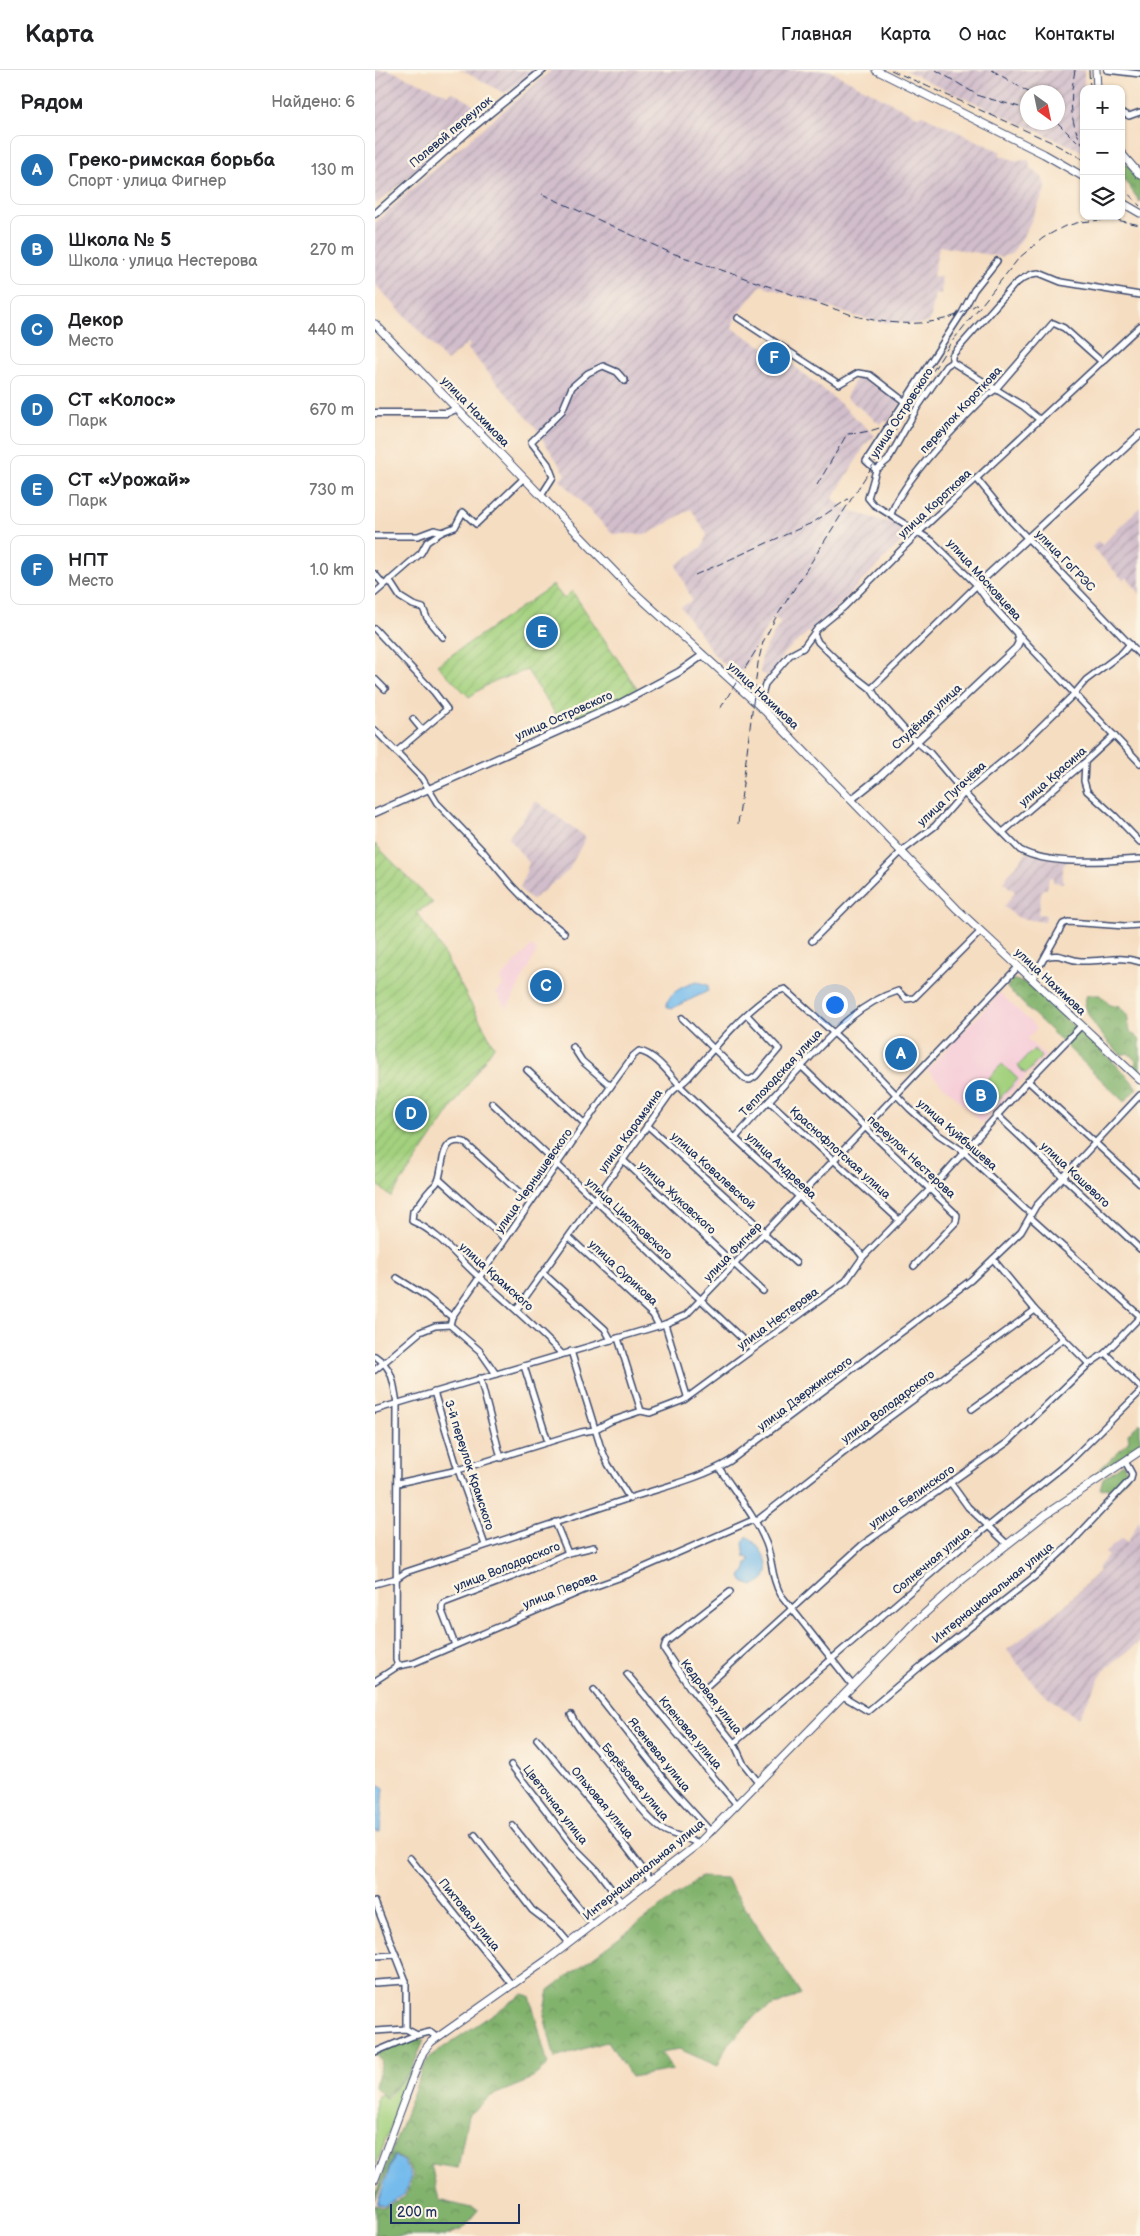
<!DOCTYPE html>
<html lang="ru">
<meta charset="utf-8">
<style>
:root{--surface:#fff;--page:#f2f2f2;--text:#202124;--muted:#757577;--line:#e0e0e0;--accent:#1f6fb2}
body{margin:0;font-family:"Balsamiq Sans",sans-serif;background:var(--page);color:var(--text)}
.controls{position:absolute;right:15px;top:15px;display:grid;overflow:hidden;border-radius:10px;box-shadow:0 1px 4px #0004}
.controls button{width:45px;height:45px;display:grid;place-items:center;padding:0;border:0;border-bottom:1px solid var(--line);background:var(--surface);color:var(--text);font:25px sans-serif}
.compass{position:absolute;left:645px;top:15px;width:45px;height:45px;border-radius:50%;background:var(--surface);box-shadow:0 1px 4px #0004;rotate:147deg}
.scale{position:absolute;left:15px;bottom:12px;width:130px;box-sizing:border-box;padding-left:5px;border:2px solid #1b2f5e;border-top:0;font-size:14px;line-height:18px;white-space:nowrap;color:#1b2f5e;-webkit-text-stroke:4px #fcf5e5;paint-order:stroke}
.you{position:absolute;left:459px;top:934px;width:18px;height:18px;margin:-12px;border:4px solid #fff;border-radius:50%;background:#1a73e8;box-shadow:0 0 0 8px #1a73e833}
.badge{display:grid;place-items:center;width:32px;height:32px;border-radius:50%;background:var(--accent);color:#fff;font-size:16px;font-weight:700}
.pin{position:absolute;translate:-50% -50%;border:2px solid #fff;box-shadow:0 1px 5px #0006}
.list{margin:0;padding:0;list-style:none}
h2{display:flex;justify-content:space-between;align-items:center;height:65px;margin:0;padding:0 20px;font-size:21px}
h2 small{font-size:16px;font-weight:400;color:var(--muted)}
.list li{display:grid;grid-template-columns:32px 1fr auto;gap:15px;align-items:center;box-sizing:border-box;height:70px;margin:0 10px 10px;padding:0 10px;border:1px solid var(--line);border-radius:10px}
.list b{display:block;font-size:19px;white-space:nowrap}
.list p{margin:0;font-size:16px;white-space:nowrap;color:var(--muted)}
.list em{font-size:16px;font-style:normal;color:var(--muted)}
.icon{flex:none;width:28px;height:28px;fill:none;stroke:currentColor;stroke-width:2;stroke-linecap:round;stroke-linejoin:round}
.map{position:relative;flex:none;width:765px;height:2166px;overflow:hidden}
header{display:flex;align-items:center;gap:30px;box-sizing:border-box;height:70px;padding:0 25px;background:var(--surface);border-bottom:1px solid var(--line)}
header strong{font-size:24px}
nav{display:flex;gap:28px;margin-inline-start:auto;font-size:18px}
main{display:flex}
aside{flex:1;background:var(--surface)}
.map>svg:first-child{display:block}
.built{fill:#f6cfd9}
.industrial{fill:url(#industrial-furrows);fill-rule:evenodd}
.grass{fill:#a3d17e;stroke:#5f806e}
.forest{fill:url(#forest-crowns);stroke:#4e7166}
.garden{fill:url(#garden-furrows);stroke:#5f806e}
.water{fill:#74bbec;stroke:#4875a5}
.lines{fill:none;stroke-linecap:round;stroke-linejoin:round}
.minor-casing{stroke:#3c496d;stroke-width:8}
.tertiary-casing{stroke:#3c496d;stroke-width:9}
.secondary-casing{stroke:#3c496d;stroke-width:9}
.minor{stroke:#fff;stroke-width:5}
.tertiary{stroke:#fff;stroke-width:6}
.secondary{stroke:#fff;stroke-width:7}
.rail{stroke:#1b2f5e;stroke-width:1;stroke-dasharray:8 4;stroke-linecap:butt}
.labels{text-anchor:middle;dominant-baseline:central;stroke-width:5;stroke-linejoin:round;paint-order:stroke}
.street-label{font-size:12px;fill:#1b2f5e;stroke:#fcf5e5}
</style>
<header>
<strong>Карта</strong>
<nav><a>Главная</a><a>Карта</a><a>О нас</a><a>Контакты</a></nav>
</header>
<main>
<aside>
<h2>Рядом<small>Найдено: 6</small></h2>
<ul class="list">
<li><span class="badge">A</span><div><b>Греко-римская борьба</b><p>Спорт · улица Фигнер</p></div><em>130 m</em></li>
<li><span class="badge">B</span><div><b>Школа № 5</b><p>Школа · улица Нестерова</p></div><em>270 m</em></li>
<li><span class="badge">C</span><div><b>Декор</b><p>Место</p></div><em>440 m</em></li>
<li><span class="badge">D</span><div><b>СТ «Колос»</b><p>Парк</p></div><em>670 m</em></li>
<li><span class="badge">E</span><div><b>СТ «Урожай»</b><p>Парк</p></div><em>730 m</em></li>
<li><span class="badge">F</span><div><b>НПТ</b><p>Место</p></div><em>1.0 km</em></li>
</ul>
</aside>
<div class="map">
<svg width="765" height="2166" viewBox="0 0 765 2166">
<defs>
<pattern id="industrial-furrows" width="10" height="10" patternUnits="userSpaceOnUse" patternTransform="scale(1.25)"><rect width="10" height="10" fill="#d1bdcb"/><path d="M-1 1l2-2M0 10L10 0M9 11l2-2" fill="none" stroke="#a99aa8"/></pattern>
<pattern id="forest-crowns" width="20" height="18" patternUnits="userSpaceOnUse" patternTransform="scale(1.25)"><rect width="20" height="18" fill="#82b36d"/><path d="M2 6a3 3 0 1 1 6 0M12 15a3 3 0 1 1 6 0" fill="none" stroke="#6a925d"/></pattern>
<pattern id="garden-furrows" width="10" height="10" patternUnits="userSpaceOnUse" patternTransform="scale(1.25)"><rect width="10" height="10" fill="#a3d17e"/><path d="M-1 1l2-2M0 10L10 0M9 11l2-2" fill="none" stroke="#8cb46f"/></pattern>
</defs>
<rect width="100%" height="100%" fill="#fcf5e5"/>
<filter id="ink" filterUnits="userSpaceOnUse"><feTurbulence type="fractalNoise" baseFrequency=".02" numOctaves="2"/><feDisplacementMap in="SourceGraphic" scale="10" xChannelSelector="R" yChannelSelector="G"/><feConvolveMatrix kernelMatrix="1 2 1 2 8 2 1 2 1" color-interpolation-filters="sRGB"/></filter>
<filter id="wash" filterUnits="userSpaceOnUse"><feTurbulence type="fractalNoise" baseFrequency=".0096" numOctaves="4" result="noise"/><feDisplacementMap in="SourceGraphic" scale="20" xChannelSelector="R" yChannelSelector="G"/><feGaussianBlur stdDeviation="1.12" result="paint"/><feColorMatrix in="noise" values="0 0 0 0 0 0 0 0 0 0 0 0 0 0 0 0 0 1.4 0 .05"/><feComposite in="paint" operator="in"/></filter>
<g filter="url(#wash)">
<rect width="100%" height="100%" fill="#f5ddc1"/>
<g class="built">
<polygon points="156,876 162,881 132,939 121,923 128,916 125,909"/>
<polygon points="625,923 662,958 652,969 671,986 607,1053 552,1000"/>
</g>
<g class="industrial">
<polygon points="0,0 14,0 74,25 78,22 111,42 0,135"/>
<polygon points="84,0 161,0 133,22 127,22 89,1"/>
<polygon points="177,0 453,0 542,46 547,45 626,82 624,85 642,91 654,90 655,98 667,107 671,118 650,164 636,184 626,187 564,176 558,206 566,207 565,211 567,212 566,224 560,223 555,252 543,254 505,252 480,246 386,215 360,247 357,258 418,295 467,335 500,366 491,374 458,428 468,438 508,451 518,452 527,459 528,470 456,542 408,584 395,607 385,603 387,584 406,552 398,547 363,608 338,583 306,537 317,530 301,495 327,477 332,464 316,439 273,464 238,464 185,410 191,404 169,372 166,364 92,278 95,275 93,273 72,291 0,214 0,153 49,108"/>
<path d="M530,0H709V82L565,17ZM652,22H682V52H652Z"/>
<polygon points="482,306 524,330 525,334 513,352 508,350 505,354 471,327"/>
<polygon points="765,437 765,524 752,507 748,510 717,477 723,471 727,475"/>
<polygon points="161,731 211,767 193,801 157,830 145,819 154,793 133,768"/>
<polygon points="651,783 693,791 688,796 688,813 678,812 678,808 674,807 672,819 667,819 663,844 671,845 670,852 644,848 629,837 640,822 628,812"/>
<polygon points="765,1449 765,1572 729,1600 705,1645 702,1648 664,1620 632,1580 689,1536 724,1501 722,1499 733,1486 730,1483 747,1468 752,1473"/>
</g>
<g class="grass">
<polygon points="659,979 666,987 652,1003 649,1003 643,996"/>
<polygon points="627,994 643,1009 612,1042 596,1027"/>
<polygon points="37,2000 0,2098 0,2028 6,2024 11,2028"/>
</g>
<g class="forest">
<polygon points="746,87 765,109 765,132 746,105"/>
<polygon points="637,909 652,914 748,1001 762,1018 749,1032 632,918"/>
<path d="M712,925H725L735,935L744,937L752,944L755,961L765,970V1004L759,999L761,991L753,983L746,985C733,972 703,943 712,925Z"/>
<polygon points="765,1353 765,1374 718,1406 754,1371 753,1364"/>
<polygon points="748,1394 754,1405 740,1422 733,1418 725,1419 728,1408"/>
<polygon points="326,1807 351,1808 426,1924 383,1943 351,1977 343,1996 304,1979 286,1982 298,2000 256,2007 233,1971 180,1988 169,1946 174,1920"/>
<polygon points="148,1924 155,1926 173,1995 153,2011 116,2026 93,2045 83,2098 56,2094 64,2130 104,2140 88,2159 70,2166 0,2166 0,2135 8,2138 30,2127 38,2106 30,2091 19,2085 0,2131 0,2125 47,2000 54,1987"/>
<polygon points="39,1968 49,1970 37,1999 10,2027 0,2017 6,1991 0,1984"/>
</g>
<g class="garden">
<polygon points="178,515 189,529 197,521 263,620 187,654 152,600 115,613 94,627 62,595"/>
<polygon points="0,774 58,833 41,842 60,868 119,976 16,1127 0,1112"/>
</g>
<g class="water">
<path d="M322,912L333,915V921L296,939L292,937C291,923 310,915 322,912Z"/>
<path d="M372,1466C383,1474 401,1496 388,1510C386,1512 381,1514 378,1516L369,1513L366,1507L371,1499L372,1493L375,1492L374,1488L370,1487L368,1473Z"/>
<polygon points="0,1712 9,1718 5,1762 0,1761"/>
<polygon points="19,2086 29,2092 36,2106 29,2125 9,2136 2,2134"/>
</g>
</g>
<g filter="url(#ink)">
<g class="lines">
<g class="minor-casing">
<g id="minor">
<polyline points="732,0 765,4"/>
<polyline points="746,42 754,46 765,42"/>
<polyline points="363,248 464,314 483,303 495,305 530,332"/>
<polyline points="577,292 577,286 580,282 639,215 647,209 657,204 664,203 686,212 765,225"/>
<polyline points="577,292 648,336 665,350"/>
<polyline points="501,400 491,391 587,243 599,220 622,191"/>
<polyline points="602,409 637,452 765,585"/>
<polyline points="166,426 178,407 173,394 156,372 187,341 197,317 213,303 228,296 242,302 250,311"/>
<path d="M516,444C528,410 584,353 611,326L620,320L678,253L689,258L727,292"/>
<polyline points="0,466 43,466 59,460 67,462"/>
<polyline points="0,504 9,515"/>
<polyline points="14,510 25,527 38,535 48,538 52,548 68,567"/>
<polyline points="0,523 46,483 52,472 67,462 80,457 88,442 101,454 148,409"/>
<polyline points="0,559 59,622 72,639 21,682"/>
<polyline points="642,563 765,693"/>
<path d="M439,564L443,572L474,602L496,619L504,631L535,666L555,683L589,723L645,780C674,796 732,791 765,789"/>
<polyline points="0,609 10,619"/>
<polyline points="496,619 602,515 557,471 498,434 493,428 501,400 513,390 542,338 571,296 577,292"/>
<polyline points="384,635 390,614 415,585 428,578 442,559 469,537 545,461 765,256"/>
<polyline points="38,649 47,660"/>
<polyline points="0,660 47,708 62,733 107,780 137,816 160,840 189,863"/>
<polyline points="710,693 709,711 712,721 740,746 765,772"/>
<polyline points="628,762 710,692 739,665"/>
<polyline points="437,871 527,781 560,756 589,723 645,677 700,623 711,610 747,583 755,574"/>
<path d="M671,887C684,882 693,890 706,891C727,892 744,885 765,892"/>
<polyline points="657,910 688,854 693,852 750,856 765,855"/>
<polyline points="307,948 370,1009 375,1010 381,1006 404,979 372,945"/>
<polyline points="198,977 207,991 236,1016"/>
<polyline points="426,996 582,1145 581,1152 539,1196"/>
<polyline points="152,1000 210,1054"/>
<polyline points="653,1011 765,1114"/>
<polyline points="394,1031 524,1150"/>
<polyline points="117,1033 378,1279"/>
<polyline points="622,1045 765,1179"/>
<polyline points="272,1055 391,1163"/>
<path d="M361,1067C382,1043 404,1020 427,996C454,967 483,933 523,921L531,929L539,928L606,861"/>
<polyline points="248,1090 388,1221"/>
<polyline points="64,1109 130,1169"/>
<path d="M155,1132L89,1072C64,1066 69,1098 63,1111C61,1115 57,1117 55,1120C48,1127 46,1134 38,1141L37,1151C64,1162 83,1189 105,1208C133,1233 161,1257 187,1284"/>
<polyline points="655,1147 765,1246"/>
<polyline points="389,1164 421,1193"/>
<polyline points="194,1167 278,1245 284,1256"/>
<polyline points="618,1189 660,1240 714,1294"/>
<polyline points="168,1203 230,1259 236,1270"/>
<polyline points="22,1208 49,1225 77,1247"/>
<path d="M142,1239L295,1024C300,1018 307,1014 313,1008C333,986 381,925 410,919L484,986L535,1039L564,1065L588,1081L650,1139L656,1143"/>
<polyline points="290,1254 312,1326"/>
<path d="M75,1255L77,1247L236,1016L258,986L264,981C281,984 296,1006 307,1018C364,1073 423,1126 482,1179L488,1187"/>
<polyline points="75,1255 105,1281 121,1304"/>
<polyline points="243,1268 266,1341"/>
<polyline points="196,1281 225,1375 233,1394 255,1429"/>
<polyline points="730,1283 765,1317"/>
<path d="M0,1286C19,1299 18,1312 22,1333L21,1590L23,1596"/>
<polyline points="149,1296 173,1372"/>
<polyline points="0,1300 45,1262 60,1256 75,1255"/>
<polyline points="105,1308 126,1388"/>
<polyline points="59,1322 83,1400 110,1475"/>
<polyline points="597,1339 633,1313 688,1269"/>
<polyline points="0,1340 290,1254 311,1245 643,897"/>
<path d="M344,1398C360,1422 380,1446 391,1473C398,1490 396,1509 406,1525L478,1616"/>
<polyline points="575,1412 593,1437 632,1474"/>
<polyline points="23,1413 83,1400 206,1362 219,1360 236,1351 266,1341 275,1343 309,1330 471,1211 488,1187 563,1111 653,1011 706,956"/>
<polyline points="180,1452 193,1483"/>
<polyline points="380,1452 504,1355 660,1240"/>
<path d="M0,1514L22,1508L31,1502C106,1477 181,1453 255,1428C288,1417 325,1409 355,1391L596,1210L646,1162L661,1136L765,1025"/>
<polyline points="355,1522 291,1572 289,1579 315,1618 359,1673 368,1693 384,1713"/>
<polyline points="80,1575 67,1541 67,1536 69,1533 140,1506 193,1483 219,1477"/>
<polyline points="252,1604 362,1735"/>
<polyline points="0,1611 23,1596 39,1593 207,1521 252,1505 378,1450"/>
<polyline points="219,1620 297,1719 336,1762"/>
<polyline points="322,1625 487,1475 633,1372 714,1294 730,1283 765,1247"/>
<polyline points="468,1626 493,1641 546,1596 664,1503 695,1474 756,1409 757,1404 750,1391"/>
<path d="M196,1645C206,1666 220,1676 233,1694C249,1715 264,1740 284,1757C295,1766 311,1766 323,1774"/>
<polyline points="162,1669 233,1753 276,1810"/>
<polyline points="359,1673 586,1478 695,1391 765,1322"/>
<polyline points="136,1695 198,1776 221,1799 247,1833"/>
<polyline points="138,1756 218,1855"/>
<polyline points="100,1765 157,1840 183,1860 194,1873"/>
<polyline points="35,1788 137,1915"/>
<polyline points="0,1832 31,1911"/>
<polyline points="0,1886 21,1885"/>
<polyline points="0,1913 31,1911 31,1959"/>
<polyline points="0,1961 31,1959 42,1965"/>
<polyline points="0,1982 38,1966 55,1962 61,1967"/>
</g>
</g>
<g class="tertiary-casing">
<g id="tertiary">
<polyline points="0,144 97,58 168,0"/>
<polyline points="0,343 72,343 81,339"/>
<polyline points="477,729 502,709 641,578 644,572 642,563 614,532 602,515 765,364"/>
<polyline points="0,743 242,635 304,602 328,585"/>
</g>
</g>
<g class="secondary-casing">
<g id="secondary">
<polyline points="501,0 669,84 709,107"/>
<polyline points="721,0 722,19"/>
<polyline points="746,83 765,105"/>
<polyline points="746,132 765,143"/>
<polyline points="0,254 260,523 391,642 582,839 765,1010"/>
<polyline points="0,2109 36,2012 48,1982 56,1972 172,1890 323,1774 538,1554 588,1509 671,1444 765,1381"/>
</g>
</g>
<use href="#minor" class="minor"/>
<use href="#tertiary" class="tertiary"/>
<use href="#secondary" class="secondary"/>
<g class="rail">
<polyline points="516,0 674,71 709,90"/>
<polyline points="561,0 604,26 652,39"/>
<polyline points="617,0 653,22"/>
<path d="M700,0C695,27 693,52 709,76"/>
<polyline points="714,0 715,19"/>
<polyline points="682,52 703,73"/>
<polyline points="746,116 765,136"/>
<path d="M167,124L294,182L480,246C521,256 566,259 602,234"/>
<path d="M442,415L472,364C492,363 513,358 528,344"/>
<polyline points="320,505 439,452 473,429"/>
<polyline points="345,639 383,577"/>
<polyline points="363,754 383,593 388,572 400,549 575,274 644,188 668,168 688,157 705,152 737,149 765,155"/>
</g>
</g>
</g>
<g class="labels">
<g class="street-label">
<text transform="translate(76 62) rotate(-40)">Полевой переулок</text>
<text transform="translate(586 340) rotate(-47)">переулок Короткова</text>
<text transform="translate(100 342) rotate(46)">улица Нахимова</text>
<text transform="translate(527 343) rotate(-57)">улица Островского</text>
<text transform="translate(560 434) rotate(-43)">улица Короткова</text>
<text transform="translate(690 491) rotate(46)">улица ГоГРЭС</text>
<text transform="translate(609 510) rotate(48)">улица Московцева</text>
<text transform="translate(388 626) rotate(43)">улица Нахимова</text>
<text transform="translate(189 646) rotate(-24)">улица Островского</text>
<text transform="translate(552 647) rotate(-43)">Студёная улица</text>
<text transform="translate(678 707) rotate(-41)">улица Красина</text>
<text transform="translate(577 724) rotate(-43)">улица Пугачёва</text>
<text transform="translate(675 912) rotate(43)">улица Нахимова</text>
<text transform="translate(406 1003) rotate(-47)">Теплоходская улица</text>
<text transform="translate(256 1061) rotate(-54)">улица Карамзина</text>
<text transform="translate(582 1065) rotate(41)">улица Куйбышева</text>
<text transform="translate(465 1083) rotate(42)">Краснофлотская улица</text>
<text transform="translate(536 1087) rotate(43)">переулок Нестерова</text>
<text transform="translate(406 1096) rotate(43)">улица Андреева</text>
<text transform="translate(338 1101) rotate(42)">улица Ковалевской</text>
<text transform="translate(700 1105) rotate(43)">улица Кошевого</text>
<text transform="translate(159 1111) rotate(-55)">улица Чернышевского</text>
<text transform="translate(302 1128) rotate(43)">улица Жуковского</text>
<text transform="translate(254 1149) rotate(43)">улица Циолковского</text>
<text transform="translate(358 1182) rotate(-46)">улица Фигнер</text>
<text transform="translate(248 1203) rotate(43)">улица Сурикова</text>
<text transform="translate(121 1207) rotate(42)">улица Крамского</text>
<text transform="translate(403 1249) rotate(-36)">улица Нестерова</text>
<text transform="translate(430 1324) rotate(-37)">улица Дзержинского</text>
<text transform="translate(513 1337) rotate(-37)">улица Володарского</text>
<text transform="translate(94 1395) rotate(72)">3-й переулок Крамского</text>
<text transform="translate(537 1427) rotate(-35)">улица Белинского</text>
<text transform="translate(557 1491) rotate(-40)">Солнечная улица</text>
<text transform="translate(132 1497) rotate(-22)">улица Володарского</text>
<text transform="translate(185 1521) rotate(-22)">улица Перова</text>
<text transform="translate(618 1523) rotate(-39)">Интернациональная улица</text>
<text transform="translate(336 1627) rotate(52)">Кедровая улица</text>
<text transform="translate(315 1663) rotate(50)">Кленовая улица</text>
<text transform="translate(284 1685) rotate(51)">Ясеневая улица</text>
<text transform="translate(260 1712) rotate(50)">Берёзовая улица</text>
<text transform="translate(227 1733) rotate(50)">Ольховая улица</text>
<text transform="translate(180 1735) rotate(52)">Цветочная улица</text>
<text transform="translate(269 1800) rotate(-39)">Интернациональная улица</text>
<text transform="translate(94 1845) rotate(51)">Пихтовая улица</text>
</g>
</g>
</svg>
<div class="controls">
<button>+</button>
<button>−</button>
<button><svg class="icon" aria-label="layers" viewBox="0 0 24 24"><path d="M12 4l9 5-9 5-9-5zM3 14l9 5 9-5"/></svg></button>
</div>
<svg class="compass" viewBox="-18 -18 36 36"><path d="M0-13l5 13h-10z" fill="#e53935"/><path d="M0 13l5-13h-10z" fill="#757577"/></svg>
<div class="scale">200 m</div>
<div class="you"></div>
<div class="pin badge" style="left:526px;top:984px">A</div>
<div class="pin badge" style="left:606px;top:1026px">B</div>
<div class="pin badge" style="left:171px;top:916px">C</div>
<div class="pin badge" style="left:36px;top:1044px">D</div>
<div class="pin badge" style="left:167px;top:562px">E</div>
<div class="pin badge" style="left:399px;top:288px">F</div>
</div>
</main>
